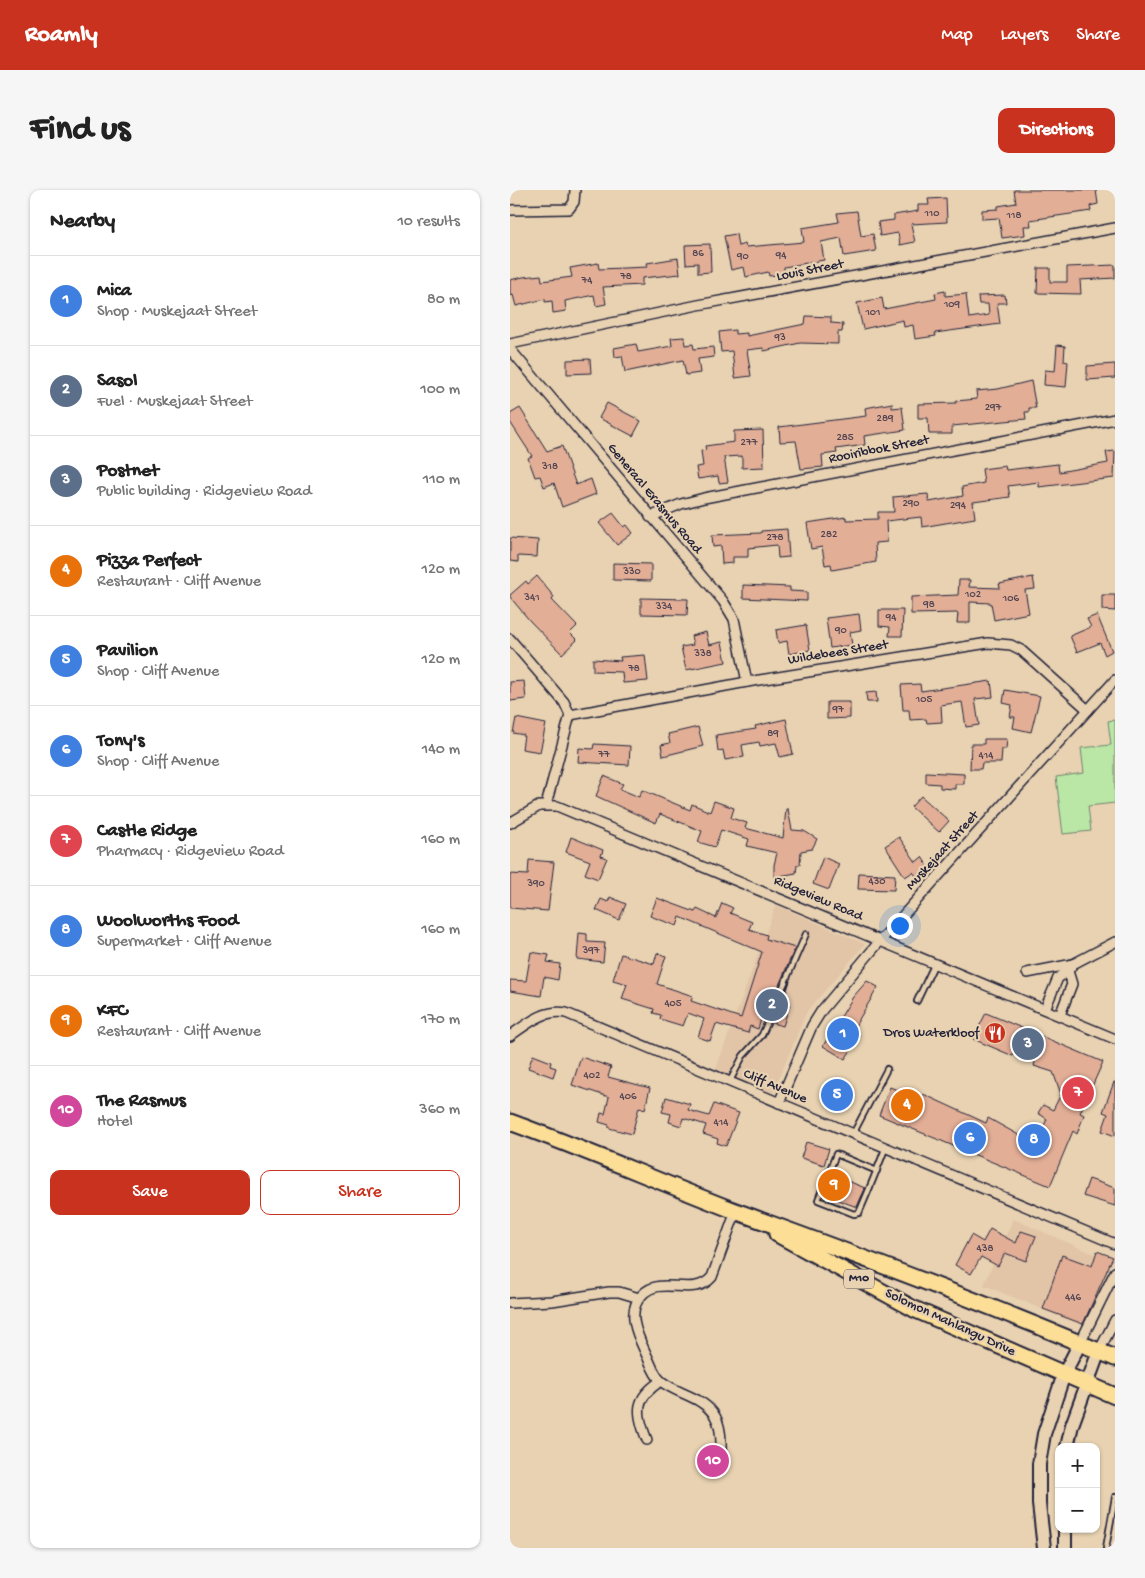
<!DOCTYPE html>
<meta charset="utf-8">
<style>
:root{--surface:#fff;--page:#f6f6f6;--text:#222;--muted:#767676;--line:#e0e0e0;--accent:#c8321e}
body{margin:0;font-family:"Gochi Hand",sans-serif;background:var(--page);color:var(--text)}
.controls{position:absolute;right:15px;bottom:15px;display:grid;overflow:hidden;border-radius:10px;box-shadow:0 1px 4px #0004}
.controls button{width:45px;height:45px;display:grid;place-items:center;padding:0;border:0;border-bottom:1px solid var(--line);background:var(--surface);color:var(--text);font:25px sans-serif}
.you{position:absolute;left:389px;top:735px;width:18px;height:18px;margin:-12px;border:4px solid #fff;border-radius:50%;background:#1a73e8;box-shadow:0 0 0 8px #1a73e833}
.badge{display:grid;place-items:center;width:32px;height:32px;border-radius:50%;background:var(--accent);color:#fff;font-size:16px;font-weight:700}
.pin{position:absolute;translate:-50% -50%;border:2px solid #fff;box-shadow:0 1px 5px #0006}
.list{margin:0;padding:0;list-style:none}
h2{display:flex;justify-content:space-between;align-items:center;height:65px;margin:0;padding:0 20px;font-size:21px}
h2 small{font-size:16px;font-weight:400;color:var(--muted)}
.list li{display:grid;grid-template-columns:32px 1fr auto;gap:15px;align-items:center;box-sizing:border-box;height:90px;padding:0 20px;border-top:1px solid var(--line)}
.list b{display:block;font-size:19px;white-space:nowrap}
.list p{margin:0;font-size:16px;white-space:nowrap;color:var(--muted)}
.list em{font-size:16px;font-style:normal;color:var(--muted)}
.actions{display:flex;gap:10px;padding:15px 20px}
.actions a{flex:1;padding:11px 0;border:1px solid var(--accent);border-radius:10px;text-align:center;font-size:18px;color:var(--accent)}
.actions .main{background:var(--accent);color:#fff}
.map{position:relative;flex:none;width:605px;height:1358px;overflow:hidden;border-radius:10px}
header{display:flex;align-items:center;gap:30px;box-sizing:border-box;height:70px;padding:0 25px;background:var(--accent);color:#fff}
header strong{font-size:24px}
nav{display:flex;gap:28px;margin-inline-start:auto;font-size:18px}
.intro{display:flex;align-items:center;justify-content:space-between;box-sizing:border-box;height:120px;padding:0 30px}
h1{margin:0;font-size:35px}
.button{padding:12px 22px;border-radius:10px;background:var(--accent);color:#fff;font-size:18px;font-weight:700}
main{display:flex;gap:30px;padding:0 30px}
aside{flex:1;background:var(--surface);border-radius:10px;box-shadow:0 1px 4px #0004}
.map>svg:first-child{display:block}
.built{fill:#e2c4a7}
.green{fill:#bae7a5;stroke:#6e8470}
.building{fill:#e2ae96;stroke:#22223b}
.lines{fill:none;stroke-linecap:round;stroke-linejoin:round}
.lane-casing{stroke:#22223b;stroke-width:8}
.street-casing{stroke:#22223b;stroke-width:12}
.secondary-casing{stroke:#22223b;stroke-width:16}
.primary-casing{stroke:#22223b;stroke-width:19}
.lane{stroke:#e8d2b1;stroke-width:4.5}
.street{stroke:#e8d2b1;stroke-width:9}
.secondary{stroke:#e8d2b1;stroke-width:12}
.primary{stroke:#fcde96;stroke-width:15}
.labels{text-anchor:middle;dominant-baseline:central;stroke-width:4.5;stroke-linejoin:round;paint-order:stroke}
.number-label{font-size:11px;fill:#524552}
.shield{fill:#e8d2b1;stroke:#5d575e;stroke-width:1}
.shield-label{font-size:12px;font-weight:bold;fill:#22223b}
.street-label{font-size:14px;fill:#22223b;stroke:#e8d2b1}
.poi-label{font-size:14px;fill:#22223b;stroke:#e8d2b1;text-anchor:end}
</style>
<header>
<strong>Roamly</strong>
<nav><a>Map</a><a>Layers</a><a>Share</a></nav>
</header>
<div class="intro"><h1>Find us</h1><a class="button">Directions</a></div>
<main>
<aside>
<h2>Nearby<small>10 results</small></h2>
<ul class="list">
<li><span class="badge" style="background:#3f7fe0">1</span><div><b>Mica</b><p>Shop · Muskejaat Street</p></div><em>80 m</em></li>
<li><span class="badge" style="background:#5c6f8a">2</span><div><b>Sasol</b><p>Fuel · Muskejaat Street</p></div><em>100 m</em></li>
<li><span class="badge" style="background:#5c6f8a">3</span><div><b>Postnet</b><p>Public building · Ridgeview Road</p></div><em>110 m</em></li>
<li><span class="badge" style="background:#e8710a">4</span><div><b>Pizza Perfect</b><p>Restaurant · Cliff Avenue</p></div><em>120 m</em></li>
<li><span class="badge" style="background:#3f7fe0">5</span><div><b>Pavilion</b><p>Shop · Cliff Avenue</p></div><em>120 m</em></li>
<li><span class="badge" style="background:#3f7fe0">6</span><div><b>Tony's</b><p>Shop · Cliff Avenue</p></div><em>140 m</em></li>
<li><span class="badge" style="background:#e0444e">7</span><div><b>Castle Ridge</b><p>Pharmacy · Ridgeview Road</p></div><em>160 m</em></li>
<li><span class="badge" style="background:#3f7fe0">8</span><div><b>Woolworths Food</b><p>Supermarket · Cliff Avenue</p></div><em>160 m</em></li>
<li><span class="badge" style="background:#e8710a">9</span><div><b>KFC</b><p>Restaurant · Cliff Avenue</p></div><em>170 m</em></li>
<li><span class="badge" style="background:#d1479c">10</span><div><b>The Rasmus</b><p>Hotel</p></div><em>360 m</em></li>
</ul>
<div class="actions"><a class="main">Save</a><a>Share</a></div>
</aside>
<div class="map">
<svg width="605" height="1358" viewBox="0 0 605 1358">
<rect width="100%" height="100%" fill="#e8d2b1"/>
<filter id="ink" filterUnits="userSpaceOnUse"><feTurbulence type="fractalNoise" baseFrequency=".02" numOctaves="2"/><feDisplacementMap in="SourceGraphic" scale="10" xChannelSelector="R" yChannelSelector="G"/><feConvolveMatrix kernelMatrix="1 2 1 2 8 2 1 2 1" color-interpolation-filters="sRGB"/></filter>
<g filter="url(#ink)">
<g class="built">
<polygon points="266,715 355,754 297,821 263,903 206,879"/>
<polygon points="503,1029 598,1070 570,1135 474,1095"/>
</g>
<polygon class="green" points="605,530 605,613 578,616 581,641 553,644 546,587 574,583 571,558 601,555 598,531"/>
<g class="building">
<polygon points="504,0 586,0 588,14 580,16 581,21 520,30 521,36 514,36 515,45 492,48 489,28 472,29 472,20 488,19 488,16 506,13"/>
<polygon points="436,8 437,32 401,34 405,52 390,55 388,43 370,46 368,32 384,30 384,25 408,21 408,15 419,15 418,9"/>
<polygon points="347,21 351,46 363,44 366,61 334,66 331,48 311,52 314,70 274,77 274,84 259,86 258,82 236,87 234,77 221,80 214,46 226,44 228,56 235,54 236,57 294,52 292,38 329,32 327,23"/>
<polygon points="200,54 201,82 188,83 188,73 176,74 175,55"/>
<polygon points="168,68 170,84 132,88 132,95 93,97 96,114 86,116 84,105 55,111 56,121 43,123 42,111 35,112 35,109 6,116 3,105 0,106 0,90 13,87 31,85 32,91 62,87 60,78 88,73 89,79 138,77 137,73"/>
<polygon points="605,75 605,88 570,90 571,104 527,103 528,78 540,78 540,92 557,92 557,77"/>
<polygon points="435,101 435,106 456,104 459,128 479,125 478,114 469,114 468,106 495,105 496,113 487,113 490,134 425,143 426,146 405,149 403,135 394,137 393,130 353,139 347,113 372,108 374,119 426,109 425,103"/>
<polygon points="296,126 321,127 321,133 333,134 332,142 328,142 328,154 290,153 254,161 253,158 237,160 241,186 225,188 222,161 211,162 209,142 225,140 225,144 237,143 237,146 295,134"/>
<polygon points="174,147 175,155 183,154 184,159 203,157 204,167 188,169 190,183 176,185 173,170 115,182 112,166 105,167 104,158 126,154 128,162 162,156 161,148"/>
<polygon points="547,155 555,156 554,171 558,172 556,197 534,195 535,180 545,181"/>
<polygon points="80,169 81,183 57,184 57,170"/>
<polygon points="605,174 605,188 577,190 577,176"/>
<polygon points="521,191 526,218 519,218 519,222 515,222 516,229 442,236 442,244 419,244 418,228 408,228 408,214 446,213 446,211 467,209 466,201 488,199"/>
<polygon points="97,213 131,231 123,246 89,228"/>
<polygon points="382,213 382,218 392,217 395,240 354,246 355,255 326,259 327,263 312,265 313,277 291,279 286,251 270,252 269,237 356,226 355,218"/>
<polygon points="10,218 37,261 52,256 66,295 81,289 86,304 52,317 44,293 34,297 30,286 25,287 18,268 22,266 0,232 0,224"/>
<polygon points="253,240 254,277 232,278 232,266 214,267 218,292 209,293 208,286 188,289 186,277 193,276 191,261 196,260 195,256 224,252 224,241"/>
<polygon points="605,261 604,288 529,297 529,292 498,296 500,307 463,312 465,328 412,337 411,327 376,331 377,352 365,353 366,372 322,380 321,374 315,375 312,357 301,359 297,333 336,327 336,330 368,329 368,322 384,322 383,307 418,304 419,312 453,306 452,297 474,293 472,279 495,276 496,280 548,274 549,282 598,273 596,262"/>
<polygon points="103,323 114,337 117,335 123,343 107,355 89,333"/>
<polygon points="277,339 279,367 268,368 267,355 238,358 238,367 223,367 223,373 212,374 211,356 203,357 202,345 251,343 251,341"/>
<polygon points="0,348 28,350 27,367 8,366 8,372 0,371"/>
<polygon points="103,373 141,374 141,391 103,390"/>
<polygon points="27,386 44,407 42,410 67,436 60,443 67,450 52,464 20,431 0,407 0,405 16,391 18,394"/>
<polygon points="523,387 525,399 515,400 519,423 484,430 481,413 460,412 460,433 447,433 448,423 401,424 401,407 448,405 449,390 460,390 459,397 490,398 489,394"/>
<polygon points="233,395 280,397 280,401 297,402 297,411 233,408"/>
<polygon points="592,405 605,405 605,421 592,420"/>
<polygon points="131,408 178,409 177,425 131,424"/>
<polygon points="369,420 393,420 392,446 379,446 380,437 369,436"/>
<polygon points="349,424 351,440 340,442 342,455 320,458 316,428"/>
<polygon points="587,425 602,461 595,465 590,453 567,462 560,446 581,437 577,429"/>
<polygon points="296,435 300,460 279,464 277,451 268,453 266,440"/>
<polygon points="196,442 199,455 212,452 216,472 176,480 171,457 183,455 181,446"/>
<polygon points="135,465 138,491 113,493 112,482 83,481 83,469 111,471 110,467"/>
<polygon points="14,491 16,509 0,511 0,492"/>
<polygon points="481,491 483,507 465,509 469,535 456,537 452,512 431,515 432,532 417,533 416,529 400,530 399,520 393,520 391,495 410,494 411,501"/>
<polygon points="495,500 530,506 521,542 503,538 505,527 500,527 502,515 493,513"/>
<polygon points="366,502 367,512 357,512 356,503"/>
<polygon points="317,512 340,512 340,528 317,529"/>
<polygon points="6,528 36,534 30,562 12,559 14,545 3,543"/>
<polygon points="276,529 283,564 270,567 266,553 250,556 249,552 232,555 234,567 215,570 213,560 208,561 206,545 246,539 245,536"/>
<polygon points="188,537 193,556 153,566 151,555 160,553 158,544"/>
<polygon points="474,549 497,549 496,559 492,559 491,573 472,573 471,579 460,579 461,554 474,554"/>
<polygon points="84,554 120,556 119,575 68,572 69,558 83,559"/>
<polygon points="416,582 454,584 454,594 445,594 445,599 430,598 430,594 416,593"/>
<polygon points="94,586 113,594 110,599 129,607 132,600 180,620 182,614 200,622 204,611 224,618 221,628 237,633 235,638 273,648 276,619 278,619 282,640 294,641 307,649 302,659 291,661 290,675 287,675 286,683 264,687 264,675 267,663 237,656 239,649 211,640 205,657 188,652 192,641 150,624 146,633 86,606"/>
<polygon points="411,606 439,631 429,642 401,617"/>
<polygon points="61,647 93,660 91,666 97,668 88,689 75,684 80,671 56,662"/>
<polygon points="389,647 406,672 412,667 419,678 406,686 403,682 395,687 375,656"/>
<polygon points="313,667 329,674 319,700 303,694"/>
<polygon points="19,670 44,672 38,721 0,718 0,684 18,685"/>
<polygon points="349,683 385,685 384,700 348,699"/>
<polygon points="100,707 116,714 109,730 86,720 91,709 98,712"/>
<polygon points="147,708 185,722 187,719 206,728 212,713 223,718 220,723 242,732 239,739 257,745 256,749 285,758 254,830 251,829 248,839 240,836 238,843 206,834 200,851 188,847 194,829 178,823 173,836 150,829 151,825 143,823 144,819 112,809 117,794 103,790 111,764 144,774 147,763 156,766 147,794 183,806 181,811 231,828 252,762 170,727 167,736 140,726"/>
<polygon points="69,743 77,744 77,752 95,753 93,772 67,769"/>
<polygon points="21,762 39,765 37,772 50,774 48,790 34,787 31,806 0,801 0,790 16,791"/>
<polygon points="280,791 273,812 280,814 273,836 262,833"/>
<polygon points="357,791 368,797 341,843 350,847 335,869 313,856 343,807"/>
<polygon points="476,823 593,872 570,923 574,925 567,944 563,941 540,996 369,925 380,897 409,909 413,904 476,933 478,928 514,948 533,938 537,929 528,923 533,915 543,920 551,904 543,882 524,876 525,872 505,861 503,866 463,849"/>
<polygon points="23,865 41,872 40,876 46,878 43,887 18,878"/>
<polygon points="71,867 101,877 98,887 140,898 135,919 129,917 122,944 99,938 99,935 89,932 91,923 95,924 99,907 62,895"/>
<polygon points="604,892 605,892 605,946 592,941 598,924 593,922"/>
<polygon points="156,907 180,914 178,920 199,926 204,914 229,923 216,956 207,953 208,949 193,944 196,935 173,928 171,936 159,932 161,924 152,922"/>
<polygon points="296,952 319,959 314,975 291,968"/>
<polygon points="326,982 334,985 333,989 355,998 347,1017 317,1006"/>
<polygon points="579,989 605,998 605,1016 573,1006"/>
<polygon points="480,1039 506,1053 511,1041 526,1046 516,1071 495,1063 488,1076 471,1067 461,1084 445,1075 461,1045 473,1052"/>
<polygon points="587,1061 603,1067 573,1134 533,1119 552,1065 582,1076"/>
</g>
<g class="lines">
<g class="lane-casing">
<g id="lane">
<polyline points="407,811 425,773"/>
<polyline points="220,891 233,866 252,845 296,744"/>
<polyline points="343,944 377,879"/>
<path d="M367,981L326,964L308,1010L344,1024L349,1023C358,1002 367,980 375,959"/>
<polyline points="596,1358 605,1307"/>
</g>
</g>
<g class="street-casing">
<g id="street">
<polyline points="0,20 59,19 64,12 65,0"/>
<polyline points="0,154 188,115 605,38"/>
<polyline points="0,159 213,411 224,429 237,492"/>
<polyline points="140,327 171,314 194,308 605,229"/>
<polyline points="0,449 54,512 60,525 36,615"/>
<polyline points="60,525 237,492 478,453 501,455 511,460 578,520"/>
<polyline points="0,633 29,616 47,616 605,849"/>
<polyline points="517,783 563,774"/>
<polyline points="535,819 548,788 558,781 563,774 605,752"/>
<polyline points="550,825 562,794 558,781"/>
<path d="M0,846C17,834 34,819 56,823L605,1054"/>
<polyline points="269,913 302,836 312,820 370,751 605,490"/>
<polyline points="0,1113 42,1111 99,1102 109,1102 129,1108"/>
<polyline points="570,1153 605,1082"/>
<polyline points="589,1161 605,1130"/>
<path d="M137,1250C126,1223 124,1208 151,1191"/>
<path d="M211,1274C211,1258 213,1236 203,1223C190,1206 167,1204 151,1191C145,1186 141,1175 138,1168C130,1150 114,1123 132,1105C151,1084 183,1109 202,1087L226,1021"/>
</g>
</g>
<g class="secondary-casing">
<g id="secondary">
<polyline points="557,1257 562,1235 589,1161"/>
<polyline points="534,1358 529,1314 529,1274 534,1244 554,1184 570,1153"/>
<polyline points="555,1358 555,1339"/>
</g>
</g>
<g class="primary-casing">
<g id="primary">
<path d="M0,932C77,960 152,993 228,1022C355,1068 481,1115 605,1168"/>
<polyline points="267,1044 404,1119 605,1206"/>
</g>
</g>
<use href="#lane" class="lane"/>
<use href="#street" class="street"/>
<use href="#secondary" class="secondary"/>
<use href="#primary" class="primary"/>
</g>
</g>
<defs>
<g id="restaurant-disc" transform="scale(1.125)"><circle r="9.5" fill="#c8321e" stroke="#e8d2b1"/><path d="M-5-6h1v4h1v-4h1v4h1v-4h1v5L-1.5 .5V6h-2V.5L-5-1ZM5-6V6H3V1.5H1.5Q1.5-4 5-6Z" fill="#fff"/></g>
</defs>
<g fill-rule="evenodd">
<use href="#restaurant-disc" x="485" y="843"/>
</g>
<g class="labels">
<g class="number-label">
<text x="422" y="24">110</text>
<text x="504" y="26">118</text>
<text x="188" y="64">86</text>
<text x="271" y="66">94</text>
<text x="233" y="67">90</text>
<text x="116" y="87">78</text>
<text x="77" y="91">74</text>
<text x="442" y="115">109</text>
<text x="363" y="123">101</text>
<text x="270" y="148">93</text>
<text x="483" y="218">297</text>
<text x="375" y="229">289</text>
<text x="335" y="248">285</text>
<text x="239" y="253">277</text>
<text x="40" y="277">318</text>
<text x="401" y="314">290</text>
<text x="448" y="316">294</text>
<text x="319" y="345">282</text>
<text x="265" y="348">278</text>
<text x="122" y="382">330</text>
<text x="463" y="405">102</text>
<text x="22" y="408">341</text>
<text x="501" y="409">106</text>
<text x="419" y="415">98</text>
<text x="154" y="417">334</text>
<text x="381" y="428">94</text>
<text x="331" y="441">90</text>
<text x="193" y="464">338</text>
<text x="124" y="479">78</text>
<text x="414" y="510">105</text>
<text x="328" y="520">97</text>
<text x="263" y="544">89</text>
<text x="94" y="565">77</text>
<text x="476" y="566">414</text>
<text x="367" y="692">430</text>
<text x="26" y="694">390</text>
<text x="81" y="761">397</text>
<text x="163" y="814">405</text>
<text x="82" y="886">402</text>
<text x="118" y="907">406</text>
<text x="211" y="933">414</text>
<text x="475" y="1059">438</text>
<text x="563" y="1108">446</text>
</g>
<rect class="shield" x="334" y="1079.5" width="30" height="19" rx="4"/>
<g class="shield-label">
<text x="349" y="1089">M10</text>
</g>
<g class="street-label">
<text transform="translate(300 81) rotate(-11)">Louis Street</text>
<text transform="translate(369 260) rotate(-11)">Rooiribbok Street</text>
<text transform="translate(144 309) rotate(50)">Generaal Erasmus Road</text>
<text transform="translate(328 463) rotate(-9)">Wildebees Street</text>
<text transform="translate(433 661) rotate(-48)">Muskejaat Street</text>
<text transform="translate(308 709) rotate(23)">Ridgeview Road</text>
<text transform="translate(265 897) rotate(23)">Cliff Avenue</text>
<text transform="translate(440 1133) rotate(25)">Solomon Mahlangu Drive</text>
</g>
<g class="poi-label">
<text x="469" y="843">Dros Waterkloof</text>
</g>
</g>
</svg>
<div class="controls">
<button>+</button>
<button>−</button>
</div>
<div class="you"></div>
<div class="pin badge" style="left:333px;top:844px;background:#3f7fe0">1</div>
<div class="pin badge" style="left:262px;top:815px;background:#5c6f8a">2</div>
<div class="pin badge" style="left:518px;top:854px;background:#5c6f8a">3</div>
<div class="pin badge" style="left:397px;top:915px;background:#e8710a">4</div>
<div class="pin badge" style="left:327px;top:905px;background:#3f7fe0">5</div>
<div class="pin badge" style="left:460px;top:948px;background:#3f7fe0">6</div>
<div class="pin badge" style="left:568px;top:903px;background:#e0444e">7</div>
<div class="pin badge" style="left:524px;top:950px;background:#3f7fe0">8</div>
<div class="pin badge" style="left:324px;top:995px;background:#e8710a">9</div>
<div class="pin badge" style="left:203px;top:1271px;background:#d1479c">10</div>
</div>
</main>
